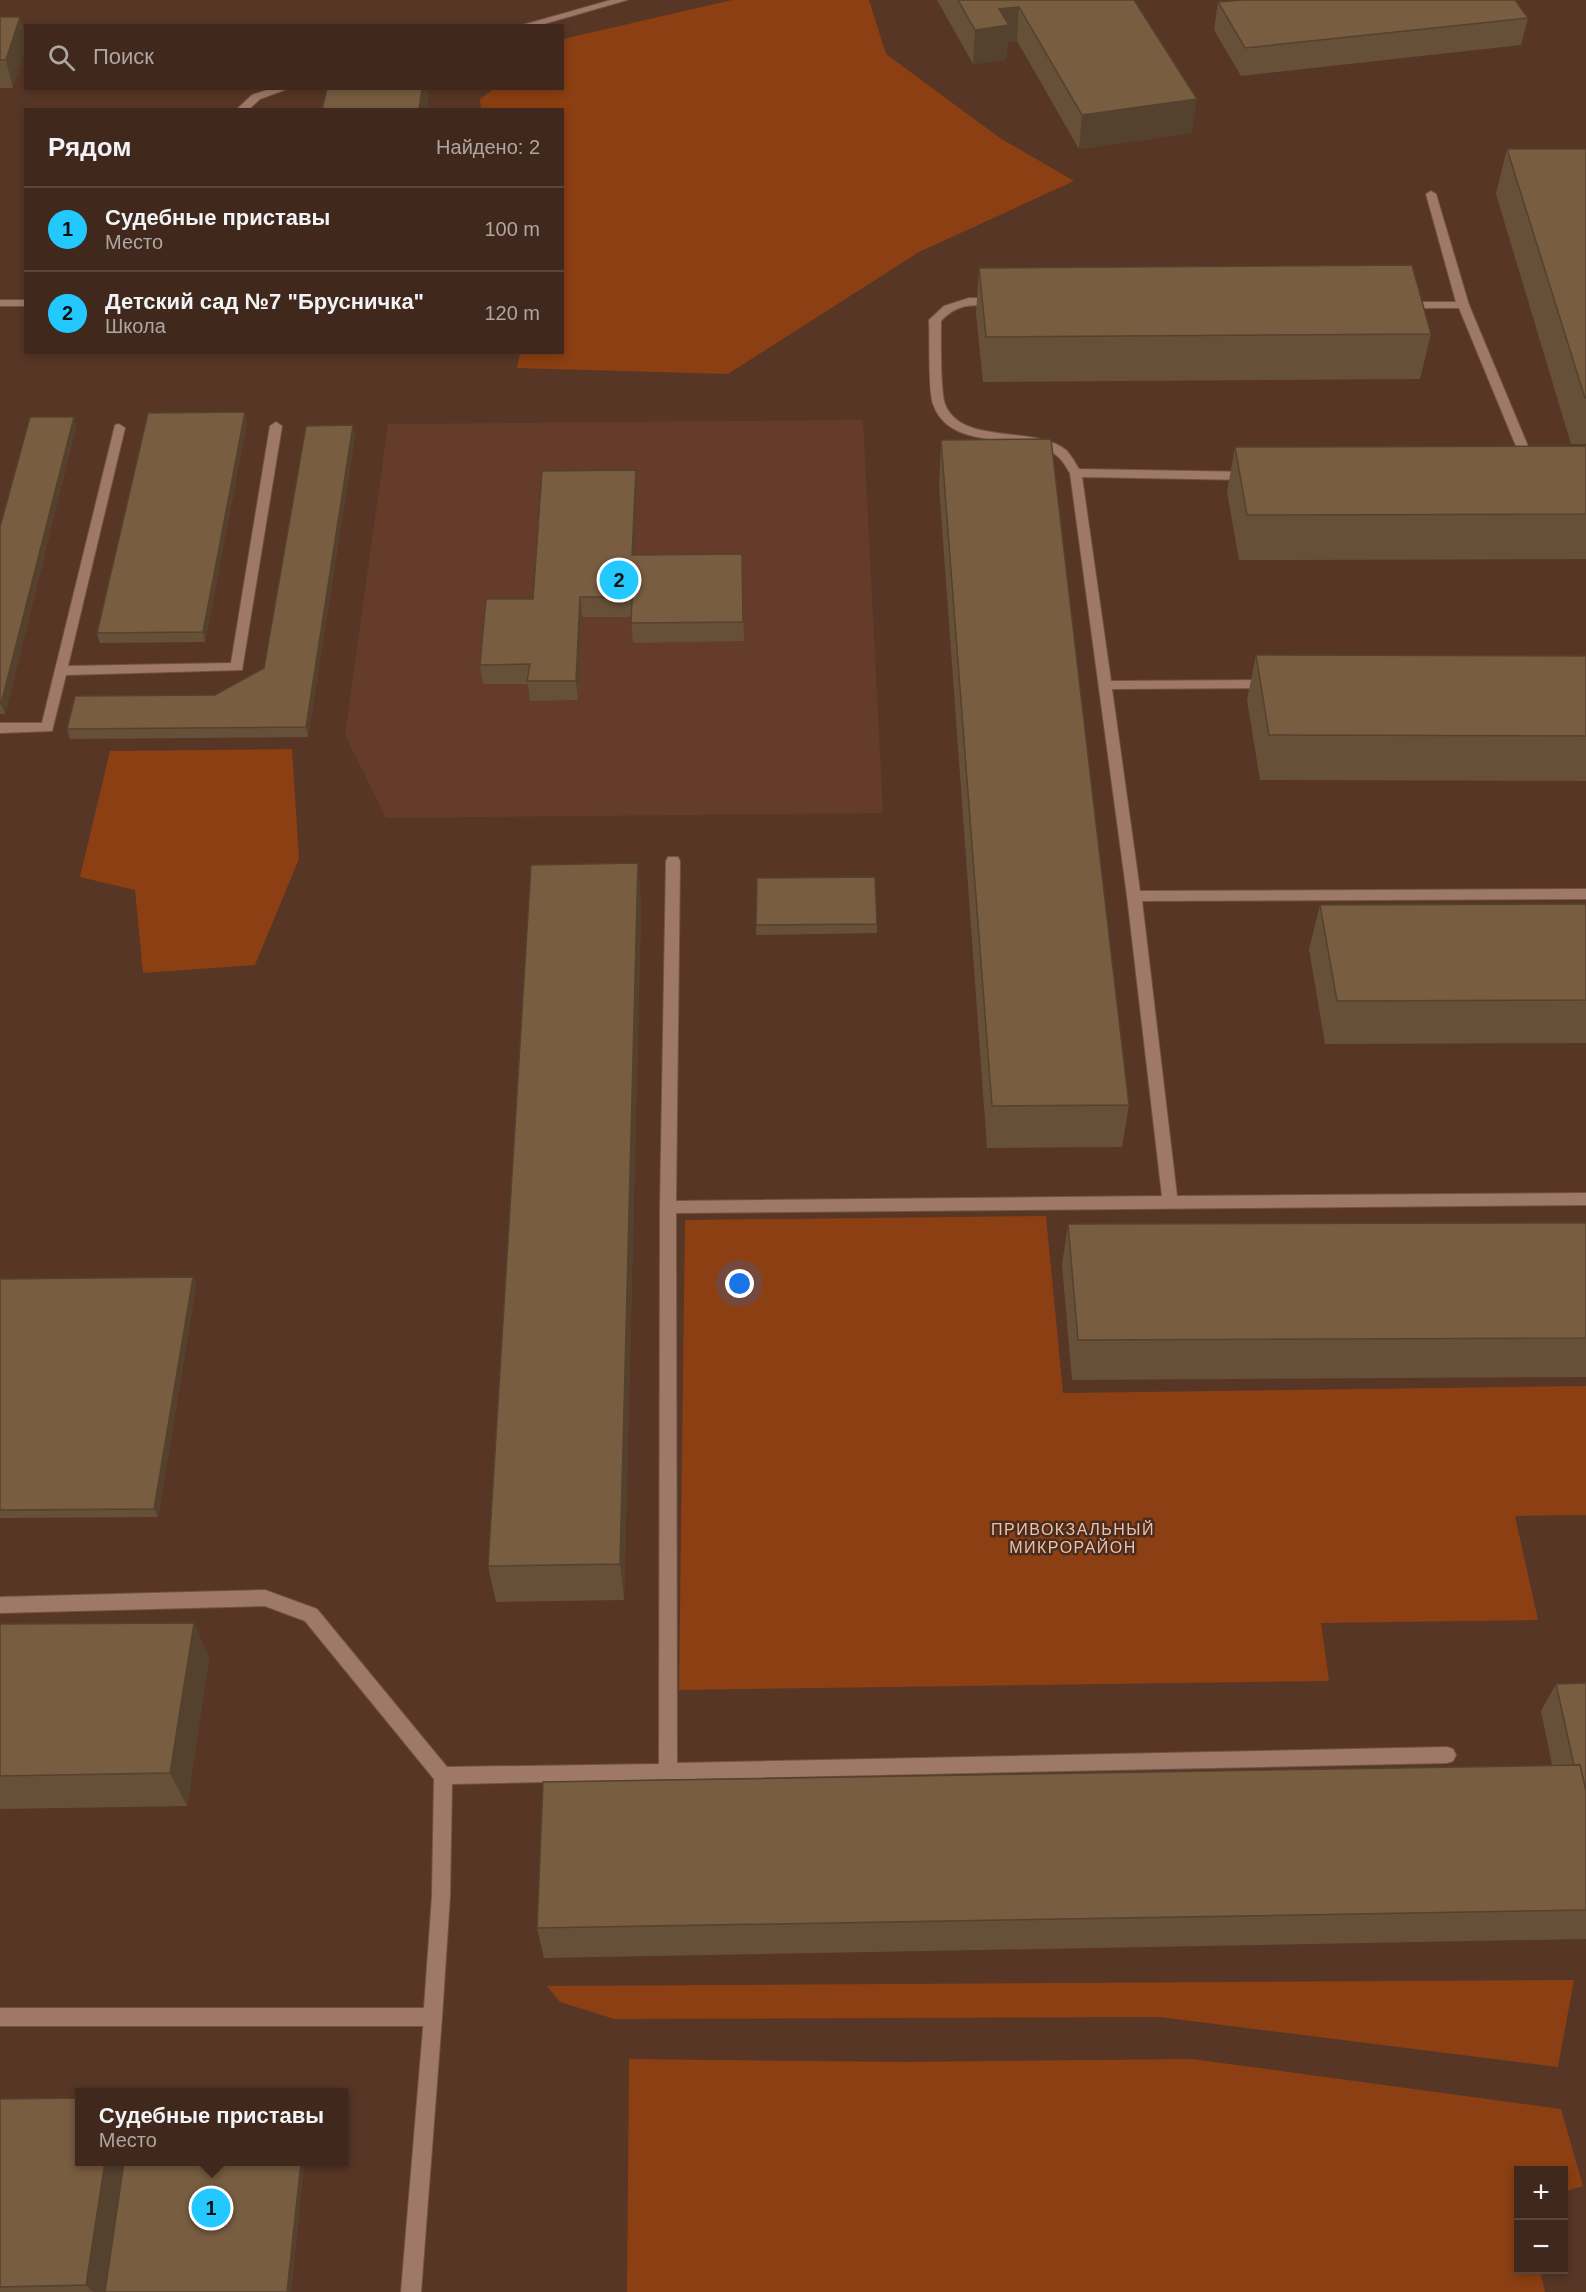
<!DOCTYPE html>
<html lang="ru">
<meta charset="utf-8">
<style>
:root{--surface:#41281c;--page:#4c3429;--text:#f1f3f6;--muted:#aea6a3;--line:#5a443b;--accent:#23c9fe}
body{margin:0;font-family:Helvetica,sans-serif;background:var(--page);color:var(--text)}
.controls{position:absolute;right:18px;bottom:18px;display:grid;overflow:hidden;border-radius:0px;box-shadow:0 3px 9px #0003}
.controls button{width:54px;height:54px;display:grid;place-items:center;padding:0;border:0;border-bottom:2px solid var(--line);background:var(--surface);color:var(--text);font:30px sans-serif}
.you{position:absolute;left:740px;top:1284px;width:21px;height:21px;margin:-15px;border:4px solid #fff;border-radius:50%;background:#1a73e8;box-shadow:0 0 0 9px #1a73e833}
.badge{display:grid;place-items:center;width:39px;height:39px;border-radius:50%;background:var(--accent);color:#111;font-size:20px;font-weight:700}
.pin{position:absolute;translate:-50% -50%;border:3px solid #fff;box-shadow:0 2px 6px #0006}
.popup{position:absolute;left:75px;top:2088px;width:273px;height:78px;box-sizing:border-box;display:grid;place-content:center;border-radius:0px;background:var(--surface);filter:drop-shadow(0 2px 4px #0005);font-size:20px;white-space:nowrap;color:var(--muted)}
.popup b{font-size:22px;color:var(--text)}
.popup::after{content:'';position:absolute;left:50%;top:100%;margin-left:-12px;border:12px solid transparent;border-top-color:var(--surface)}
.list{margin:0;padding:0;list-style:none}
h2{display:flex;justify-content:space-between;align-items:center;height:78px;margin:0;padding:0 24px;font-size:26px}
h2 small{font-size:20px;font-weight:400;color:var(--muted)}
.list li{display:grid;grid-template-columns:39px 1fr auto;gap:18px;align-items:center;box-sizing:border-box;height:84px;padding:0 24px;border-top:2px solid var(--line)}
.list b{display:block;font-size:22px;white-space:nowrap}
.list p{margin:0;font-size:20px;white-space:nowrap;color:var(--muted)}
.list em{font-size:20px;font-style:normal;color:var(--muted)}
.icon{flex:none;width:33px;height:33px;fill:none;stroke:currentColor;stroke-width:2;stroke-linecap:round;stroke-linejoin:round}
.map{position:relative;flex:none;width:1586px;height:2292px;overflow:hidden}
.search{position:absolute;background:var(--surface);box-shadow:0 3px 9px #0003;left:24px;top:24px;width:540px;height:66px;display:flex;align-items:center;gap:15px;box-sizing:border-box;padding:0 21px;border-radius:0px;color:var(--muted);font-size:22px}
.panel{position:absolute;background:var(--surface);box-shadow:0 3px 9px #0003;left:24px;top:108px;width:540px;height:246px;border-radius:0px}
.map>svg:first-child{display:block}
.built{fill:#643c29}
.green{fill:#8b3f12}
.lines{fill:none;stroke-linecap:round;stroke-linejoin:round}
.lane-casing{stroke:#705446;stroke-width:2}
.street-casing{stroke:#705446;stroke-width:2}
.lane{fill:#9f7967;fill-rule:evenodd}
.street{fill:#9f7967;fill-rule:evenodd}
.wall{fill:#675038}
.shaded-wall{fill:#54412e}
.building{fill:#785d41;stroke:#54412e;stroke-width:1.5}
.labels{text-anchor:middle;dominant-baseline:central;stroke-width:5;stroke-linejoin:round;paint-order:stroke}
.neighbourhood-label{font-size:16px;letter-spacing:1.5px;fill:#ebc2ae;stroke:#4c2c1c}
</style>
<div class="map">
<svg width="1586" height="2292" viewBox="0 0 1586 2292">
<rect width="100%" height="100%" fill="#573626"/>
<polygon class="built" points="863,420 883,813 386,818 345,735 388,424"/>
<g class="green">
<polygon points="732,0 869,0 886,54 1000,138 1074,181 919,252 728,374 517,368 520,353 562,352 562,110 481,109 480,99 494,89 562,88 563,39"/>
<polygon points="292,749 299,859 255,965 143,973 135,890 80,877 110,751"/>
<polygon points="1046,1216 1063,1393 1586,1386 1586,1515 1515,1516 1538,1620 1321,1623 1329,1681 679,1690 685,1220"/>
<polygon points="1574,1980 1558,2067 1159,2017 614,2019 560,2002 547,1986"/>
<polygon points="629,2059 907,2062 1192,2059 1561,2109 1583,2186 1564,2192 1564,2170 1518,2170 1518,2270 1540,2270 1545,2292 627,2292"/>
</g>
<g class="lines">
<g class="lane-casing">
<g id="lane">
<polygon points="611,0 627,0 537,26 519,26"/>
<polygon points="273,88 290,88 260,99 248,110 236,110 252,95"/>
<polygon points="1431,191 1436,194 1469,305 1535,463 1533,466 1529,467 1523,463 1459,308 1403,308 1397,305 1403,302 1456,302 1426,194"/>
<path d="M969,298H995L1001,301C986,312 965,295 941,321C941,338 940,391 945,404C961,446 1035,425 1066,450C1071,455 1076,464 1079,469L1251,472L1257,476L1251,480L1082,477L1111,681L1271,680L1277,684L1271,688L1112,689L1140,891L1586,889V899L1142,901L1177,1196L1586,1193V1205L676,1213L677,1763L1447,1747L1453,1749L1456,1755L1453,1761L1447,1763L452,1784L450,1896L442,2017L440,2024L433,2026H0V2008H424L432,1896L434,1779L305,1621L265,1606L0,1613V1597L265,1590L317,1609L447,1767L659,1764L660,1207L666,861L668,857H678L680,861L676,1201L1162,1196L1127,896L1070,473C1066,467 1062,459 1056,455C1020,431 950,453 933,404C928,390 930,338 929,320L944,306Z"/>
<rect x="0" y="300" width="26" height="6"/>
<polygon points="276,422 282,426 242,670 66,675 52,731 0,733 0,723 42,723 115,425 119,424 125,428 68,666 231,663 270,426"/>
</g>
</g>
<g class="street-casing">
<polygon id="street" points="433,2008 440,2010 442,2017 421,2292 401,2292 424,2017 426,2010"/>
</g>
<use href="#lane" class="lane"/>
<use href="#street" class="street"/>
</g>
<g class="wall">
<polygon points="937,0 1134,0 1192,133 1079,149 1017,41 1008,42 1006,60 973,64"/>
<polygon points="1218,2 1528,18 1521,45 1241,76 1214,30"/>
<polygon points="0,17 13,88 0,88"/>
<polygon points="1507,149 1586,149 1586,444 1571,444 1496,194"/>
<polygon points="979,268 1431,334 1420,379 983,382 976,313"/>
<polygon points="247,422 205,642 100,643 97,633"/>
<polygon points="76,427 5,714 0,714 0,527"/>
<polygon points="355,435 308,737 70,739 67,729 215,695 264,668"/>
<polygon points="941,440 1129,1105 1122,1147 987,1148 939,485"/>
<polygon points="1586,446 1586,559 1239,560 1227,492 1235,447"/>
<polygon points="636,470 637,489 634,555 742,554 744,641 633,643 631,617 582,617 578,700 530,701 528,684 483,684 480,665"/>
<polygon points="1256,655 1586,656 1586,781 1260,780 1247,700"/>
<polygon points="638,863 641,907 624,1600 496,1602 488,1566"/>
<polygon points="757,878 877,924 877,933 756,935"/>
<polygon points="1586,904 1586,1043 1325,1044 1309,949 1320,905"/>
<polygon points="1586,1223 1586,1377 1072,1380 1062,1265 1068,1224"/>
<polygon points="193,1277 196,1286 158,1517 0,1518 0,1279"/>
<polygon points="194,1623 209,1658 187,1806 0,1809 0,1624"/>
<polygon points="1586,1683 1586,1939 544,1958 537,1928 1552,1765 1541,1711 1556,1684"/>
<polygon points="0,2099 79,2162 304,2162 291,2292 0,2292"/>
</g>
<g class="shaded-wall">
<polygon points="1019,7 1017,41 1008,42 1006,60 973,64 975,30 999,9"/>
<polygon points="20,17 26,38 26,48 13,88 6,60"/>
<polygon points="422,88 428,88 429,96 427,110 419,110"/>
<polygon points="1197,99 1192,133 1079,149 1082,115"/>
<polygon points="245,412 247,422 205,642 203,632"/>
<polygon points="74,417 76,427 5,714 1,704"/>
<polygon points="353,425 355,435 308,737 306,727"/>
<polygon points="636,470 637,489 634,575 632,555"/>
<polygon points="580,597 582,617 578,700 576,681"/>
<polygon points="638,863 641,907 624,1600 620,1564"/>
<polygon points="193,1277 196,1286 158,1517 154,1509"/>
<polygon points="194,1623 209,1658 187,1806 170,1773"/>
<polygon points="105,2162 129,2162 109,2292 93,2292 86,2285"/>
<polygon points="301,2162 304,2162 291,2292 287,2292"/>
</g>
<g class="building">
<polygon points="958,0 1134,0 1197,99 1082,115 1019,7 999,9 1009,25 975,30"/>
<polygon points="1242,0 1515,0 1528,18 1245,48 1218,2"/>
<polygon points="0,17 20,17 6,60 0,60"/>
<polygon points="327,88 422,88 419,110 322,110"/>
<polygon points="1507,149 1586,149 1586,398 1585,398"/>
<polygon points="1412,265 1431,334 986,337 979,268"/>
<polygon points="245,412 203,632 97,633 148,413"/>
<polygon points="30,417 74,417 1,704 0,704 0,527"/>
<polygon points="353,425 306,727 67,729 75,696 215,695 264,668 306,426"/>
<polygon points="1051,439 1129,1105 992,1106 941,440"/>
<polygon points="1586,446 1586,514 1247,515 1235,447"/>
<polygon points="636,470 632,555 742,554 743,622 631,623 632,597 580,597 576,681 527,681 530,664 480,665 486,599 533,599 542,471"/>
<polygon points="1256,655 1586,656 1586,736 1269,735"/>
<polygon points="638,863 620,1564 488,1566 531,865"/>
<polygon points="875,877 877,924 756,925 757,878"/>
<polygon points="1586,904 1586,1000 1337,1001 1320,905"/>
<polygon points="1586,1223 1586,1338 1078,1340 1068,1224"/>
<polygon points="193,1277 154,1509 0,1510 0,1279"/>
<polygon points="194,1623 170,1773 0,1776 0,1624"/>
<polygon points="1586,1683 1586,1791 1580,1765 1574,1765 1556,1684"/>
<polygon points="1580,1765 1586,1791 1586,1910 537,1928 543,1782"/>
<polygon points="79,2098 79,2162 105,2162 86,2285 0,2287 0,2099"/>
<polygon points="124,2162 301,2162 287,2292 105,2292"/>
</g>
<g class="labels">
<g class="neighbourhood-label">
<text x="1073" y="1529">ПРИВОКЗАЛЬНЫЙ<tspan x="1073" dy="18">МИКРОРАЙОН</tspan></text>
</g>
</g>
</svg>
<div class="controls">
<button>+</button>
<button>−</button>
</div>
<div class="you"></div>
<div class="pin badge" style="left:211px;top:2208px">1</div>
<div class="popup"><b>Судебные приставы</b>Место</div>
<div class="pin badge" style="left:619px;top:580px">2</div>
<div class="search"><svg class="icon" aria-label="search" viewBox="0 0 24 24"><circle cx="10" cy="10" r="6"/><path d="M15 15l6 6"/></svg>Поиск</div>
<section class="panel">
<h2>Рядом<small>Найдено: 2</small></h2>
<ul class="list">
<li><span class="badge">1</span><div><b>Судебные приставы</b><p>Место</p></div><em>100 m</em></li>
<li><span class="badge">2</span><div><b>Детский сад №7 &quot;Брусничка&quot;</b><p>Школа</p></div><em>120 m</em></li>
</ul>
</section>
</div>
